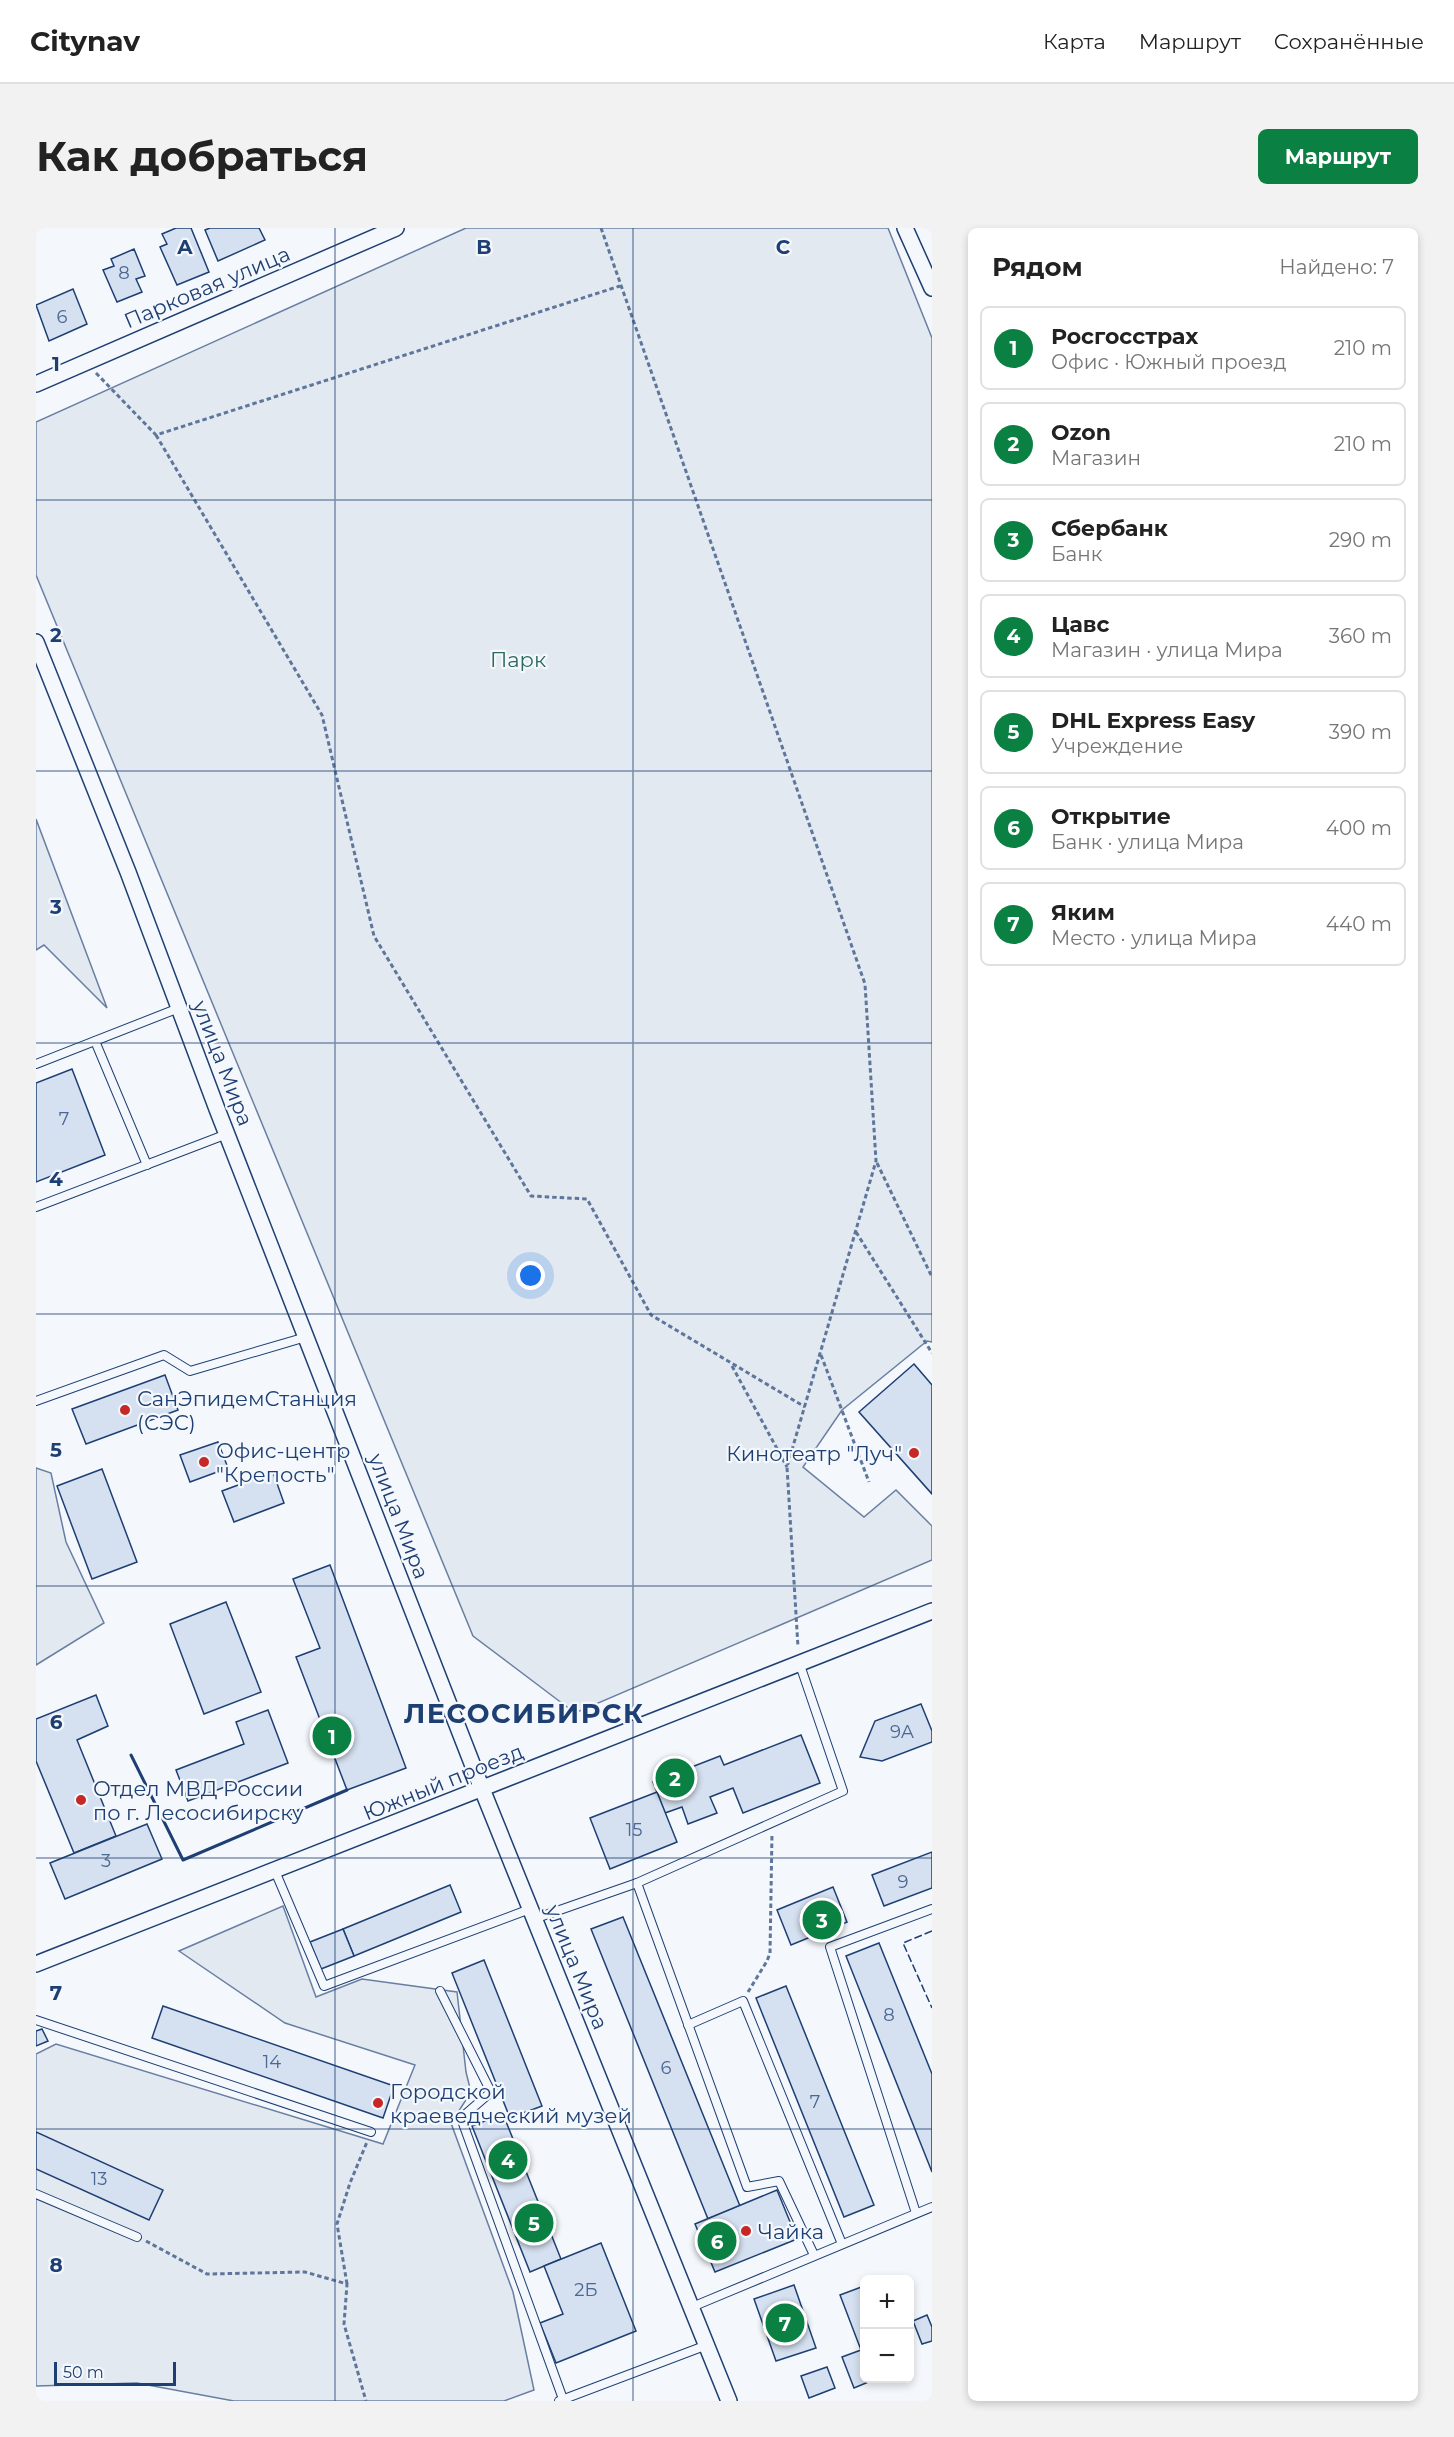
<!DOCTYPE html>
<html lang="ru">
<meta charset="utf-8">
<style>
:root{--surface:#fff;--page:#f2f2f2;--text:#222;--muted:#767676;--line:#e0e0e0;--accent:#0b8043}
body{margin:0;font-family:Montserrat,sans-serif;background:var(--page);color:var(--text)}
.controls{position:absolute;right:18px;bottom:18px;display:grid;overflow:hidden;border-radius:9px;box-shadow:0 3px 9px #0003}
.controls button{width:54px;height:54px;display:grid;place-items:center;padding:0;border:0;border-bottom:2px solid var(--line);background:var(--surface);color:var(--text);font:30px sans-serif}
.scale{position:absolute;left:18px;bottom:15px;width:122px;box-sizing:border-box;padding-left:6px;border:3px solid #1d3f73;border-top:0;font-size:16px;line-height:21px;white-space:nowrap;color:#1d3f73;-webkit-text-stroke:4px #f4f7fb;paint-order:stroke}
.you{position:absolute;left:495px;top:1048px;width:21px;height:21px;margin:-15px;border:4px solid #fff;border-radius:50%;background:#1a73e8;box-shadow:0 0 0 9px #1a73e833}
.badge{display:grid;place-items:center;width:39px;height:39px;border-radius:50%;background:var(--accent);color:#fff;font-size:20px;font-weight:700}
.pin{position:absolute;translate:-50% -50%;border:3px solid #fff;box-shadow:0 2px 6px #0006}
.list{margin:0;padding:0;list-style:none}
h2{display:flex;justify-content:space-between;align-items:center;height:78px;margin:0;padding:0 24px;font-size:26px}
h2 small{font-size:20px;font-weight:400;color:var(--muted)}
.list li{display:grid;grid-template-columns:39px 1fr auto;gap:18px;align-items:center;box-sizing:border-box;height:84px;margin:0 12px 12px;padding:0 12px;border:2px solid var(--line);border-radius:9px}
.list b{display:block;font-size:22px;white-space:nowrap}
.list p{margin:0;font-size:20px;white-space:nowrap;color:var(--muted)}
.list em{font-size:20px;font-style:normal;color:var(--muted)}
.map{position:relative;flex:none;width:896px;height:2173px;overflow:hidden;border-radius:9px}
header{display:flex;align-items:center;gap:36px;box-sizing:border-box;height:84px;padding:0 30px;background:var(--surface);border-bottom:2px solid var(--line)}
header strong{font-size:28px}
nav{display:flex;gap:33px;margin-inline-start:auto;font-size:21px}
.intro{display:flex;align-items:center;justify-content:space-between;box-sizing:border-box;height:144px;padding:0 36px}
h1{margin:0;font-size:42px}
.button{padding:15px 27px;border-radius:9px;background:var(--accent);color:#fff;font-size:21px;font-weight:700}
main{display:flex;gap:36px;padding:0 36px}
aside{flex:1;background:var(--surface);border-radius:9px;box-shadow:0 3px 9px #0003}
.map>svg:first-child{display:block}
.green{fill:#e3e9f0;stroke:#687fa3;stroke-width:1.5}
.building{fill:#d5e0f0;stroke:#1d3f73;stroke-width:1.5}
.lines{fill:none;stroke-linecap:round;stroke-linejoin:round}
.service-casing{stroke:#1d3f73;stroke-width:10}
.minor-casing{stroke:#1d3f73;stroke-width:18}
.path{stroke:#5e769c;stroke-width:3;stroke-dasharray:4.5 3;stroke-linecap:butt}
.service{stroke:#f4f7fb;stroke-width:8}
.minor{stroke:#f4f7fb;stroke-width:15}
.fence{stroke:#1d3f73;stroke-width:1.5;stroke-dasharray:8 3;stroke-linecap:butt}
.wall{stroke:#1d3f73;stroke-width:3}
.grid{fill:none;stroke:#1d3f73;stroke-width:1.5;stroke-opacity:0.55}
.poi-dot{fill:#c62828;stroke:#f4f7fb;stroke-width:2}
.labels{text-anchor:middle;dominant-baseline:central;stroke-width:4.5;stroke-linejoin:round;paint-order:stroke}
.number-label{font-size:18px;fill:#4b6792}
.street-label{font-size:21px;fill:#1d3f73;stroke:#f4f7fb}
.park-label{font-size:21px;fill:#2c6c60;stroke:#f4f7fb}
.poi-label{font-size:21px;fill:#1d3f73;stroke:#f4f7fb;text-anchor:start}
.district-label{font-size:27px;font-weight:bold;letter-spacing:1.5px;fill:#1d3f73;stroke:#f4f7fb}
.grid-label{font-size:20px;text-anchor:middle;font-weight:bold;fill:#1d3f73;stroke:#f4f7fb;stroke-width:4.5;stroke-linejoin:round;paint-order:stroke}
</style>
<header>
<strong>Citynav</strong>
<nav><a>Карта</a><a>Маршрут</a><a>Сохранённые</a></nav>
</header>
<div class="intro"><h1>Как добраться</h1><a class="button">Маршрут</a></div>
<main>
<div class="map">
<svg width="896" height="2173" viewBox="0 0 896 2173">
<rect width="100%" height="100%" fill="#f4f7fb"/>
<g class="green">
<polygon points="430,0 852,0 896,110 896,1114 891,1113 806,1182 767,1239 828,1289 860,1262 896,1298 896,1332 539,1485 437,1408 0,347 0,194"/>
<polygon points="0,591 71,780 8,717 0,722"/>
<polygon points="0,1240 15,1245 30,1314 68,1395 0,1437"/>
<polygon points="247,1678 280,1769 326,1751 421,1764 430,1844 435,1864 415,1895 477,2064 498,2162 468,2173 198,2173 101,2155 0,2158 0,1826 20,1816 347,1916 379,1837 249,1795 143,1723"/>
</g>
<g class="building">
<polygon points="140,0 155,0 173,44 141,57 124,19 131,16 126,6"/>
<polygon points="174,0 223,0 229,12 182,33 169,2"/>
<polygon points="98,21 109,48 100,51 106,64 81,74 67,42 78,38 75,31"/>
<polygon points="37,61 51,96 13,113 0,77"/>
<polygon points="36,841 69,927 0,954 0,855"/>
<polygon points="878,1136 896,1157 896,1266 823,1184"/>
<polygon points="129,1147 142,1182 50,1216 36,1181"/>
<polygon points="182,1214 192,1240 154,1254 144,1227"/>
<polygon points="66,1241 101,1334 56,1351 21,1258"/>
<polygon points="237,1244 248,1275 198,1294 186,1263"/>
<polygon points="294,1337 370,1540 311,1562 260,1429 284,1420 257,1351"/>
<polygon points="190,1374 225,1464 168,1486 134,1396"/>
<polygon points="60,1467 72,1498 41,1512 80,1608 38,1625 0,1533 0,1491"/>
<polygon points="885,1476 896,1503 896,1514 846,1533 824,1529 839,1493"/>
<polygon points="232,1482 252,1535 152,1573 140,1542 208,1516 200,1494"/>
<polygon points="765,1507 784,1555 707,1585 697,1560 674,1569 681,1585 652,1596 646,1579 629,1585 617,1554 684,1528 688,1537"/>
<polygon points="621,1564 641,1614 574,1641 554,1590"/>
<polygon points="111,1596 126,1631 29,1671 14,1635"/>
<polygon points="896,1624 896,1660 848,1678 836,1647"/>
<polygon points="414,1657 425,1684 318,1728 307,1701"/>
<polygon points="797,1659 811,1694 755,1717 741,1682"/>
<polygon points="587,1689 704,1978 672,1991 555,1701"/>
<polygon points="307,1701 318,1728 285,1741 274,1714"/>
<polygon points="843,1715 896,1846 896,1944 810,1728"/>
<polygon points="448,1732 506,1878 474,1890 416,1745"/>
<polygon points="750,1758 838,1977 808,1989 720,1770"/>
<polygon points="127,1778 358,1858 347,1890 116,1810"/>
<polygon points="6,1801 12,1813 0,1818 0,1803"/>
<polygon points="467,1886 525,2031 494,2044 436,1898"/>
<polygon points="0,1904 127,1962 113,1992 0,1941"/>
<polygon points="741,1962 761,2011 679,2044 659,1996"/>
<polygon points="565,2015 600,2103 520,2135 504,2095 527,2086 508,2038"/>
<polygon points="758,2057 780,2120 740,2133 718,2071"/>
<polygon points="828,2058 828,2150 842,2150 818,2160 806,2129 825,2122 804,2067"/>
<polygon points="891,2087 896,2099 896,2113 886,2116 877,2093"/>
<polygon points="791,2139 799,2160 773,2170 765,2148"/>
</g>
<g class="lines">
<g class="service-casing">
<g id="service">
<polyline points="59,813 111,937"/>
<polyline points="0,836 143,780"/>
<polyline points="0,979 191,906"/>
<polyline points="0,1173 128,1127 154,1143 270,1109"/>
<polyline points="239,1643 288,1758 494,1681"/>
<polyline points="601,1655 807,1563 763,1434"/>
<polyline points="498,1691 601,1655 711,1959 743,1953 778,2027"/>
<polyline points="404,1763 455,1864 425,1890 527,2171"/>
<polyline points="0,1792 335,1904"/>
<polyline points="652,1797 707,1773 806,2016"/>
<polyline points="0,1966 101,2009"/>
<polyline points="880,1985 794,1719 896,1681"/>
<polyline points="656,2079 896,1979"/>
<polyline points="523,2173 671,2117"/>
</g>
</g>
<g class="minor-casing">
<g id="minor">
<polyline points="869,0 896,60"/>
<polyline points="0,156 360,0"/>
<polyline points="0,414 92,644 181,881 446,1561 693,2173"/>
<polyline points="0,1736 896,1383"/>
</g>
</g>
<g class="path">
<polyline points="565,0 829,756 840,933 751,1239 762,1419"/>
<polyline points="60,145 120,207 584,58"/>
<polyline points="120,207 286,487 338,708 495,968 551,971 615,1087 769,1179"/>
<polyline points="841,935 896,1049"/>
<polyline points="820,1004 896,1125"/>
<polyline points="785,1127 833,1254"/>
<polyline points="696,1138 751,1239"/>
<polyline points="712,1764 731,1733 734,1725 736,1605"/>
<polyline points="110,2013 171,2046 269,2044 311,2056 308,2096 330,2173"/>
<polyline points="311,2056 301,1996 314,1955 331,1914"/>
</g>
<use href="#service" class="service"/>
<use href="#minor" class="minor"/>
<polyline class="fence" points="896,1703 867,1715 896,1780"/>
<polyline class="wall" points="95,1527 147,1632 311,1562"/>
</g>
<path class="grid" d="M299,0V2173M597,0V2173M0,272H896M0,543H896M0,815H896M0,1086H896M0,1358H896M0,1630H896M0,1901H896"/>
<g class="poi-dot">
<circle cx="89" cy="1182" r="6"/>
<circle cx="878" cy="1225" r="6"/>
<circle cx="168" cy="1234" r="6"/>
<circle cx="45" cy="1572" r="6"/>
<circle cx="342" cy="1875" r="6"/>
<circle cx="710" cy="2003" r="6"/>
</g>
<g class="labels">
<g class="number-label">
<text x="88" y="45">8</text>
<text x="26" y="89">6</text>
<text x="28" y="891">7</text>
<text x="866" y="1504">9А</text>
<text x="598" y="1602">15</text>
<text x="70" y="1633">3</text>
<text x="867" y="1654">9</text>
<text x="853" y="1787">8</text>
<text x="236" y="1834">14</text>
<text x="630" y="1840">6</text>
<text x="779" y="1874">7</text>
<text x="63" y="1951">13</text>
<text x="550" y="2062">2Б</text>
</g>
<g class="street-label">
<text transform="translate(171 59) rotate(-23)">Парковая улица</text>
<text transform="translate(187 835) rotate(69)">улица Мира</text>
<text transform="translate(363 1288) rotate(69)">улица Мира</text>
<text transform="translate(407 1554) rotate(-22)">Южный проезд</text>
<text transform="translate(541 1739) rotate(68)">улица Мира</text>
</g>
<g class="park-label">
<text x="482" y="431">Парк</text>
</g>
<g class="poi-label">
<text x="101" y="1170">СанЭпидемСтанция<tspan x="101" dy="24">(СЭС)</tspan></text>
<text x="180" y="1222">Офис-центр<tspan x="180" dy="24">"Крепость"</tspan></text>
<text x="866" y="1225" text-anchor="end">Кинотеатр "Луч"</text>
<text x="57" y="1560">Отдел МВД России<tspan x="57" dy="24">по г. Лесосибирску</tspan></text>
<text x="354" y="1863">Городской<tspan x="354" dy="24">краеведческий музей</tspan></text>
<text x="722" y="2003">Чайка</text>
</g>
<g class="district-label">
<text x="488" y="1485">ЛЕСОСИБИРСК</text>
</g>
</g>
<g class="grid-label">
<text x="149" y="26">A</text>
<text x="448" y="26">B</text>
<text x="747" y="26">C</text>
<text x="20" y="143">1</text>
<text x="20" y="414">2</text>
<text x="20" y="686">3</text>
<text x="20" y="958">4</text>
<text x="20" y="1229">5</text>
<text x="20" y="1501">6</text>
<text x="20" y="1772">7</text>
<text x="20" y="2044">8</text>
</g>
</svg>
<div class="controls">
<button>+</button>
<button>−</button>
</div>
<div class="scale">50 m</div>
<div class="you"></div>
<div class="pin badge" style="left:296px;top:1508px">1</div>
<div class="pin badge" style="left:639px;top:1550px">2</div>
<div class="pin badge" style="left:786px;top:1692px">3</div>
<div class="pin badge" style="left:472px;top:1932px">4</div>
<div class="pin badge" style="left:498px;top:1995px">5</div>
<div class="pin badge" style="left:681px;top:2013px">6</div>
<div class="pin badge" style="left:749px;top:2095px">7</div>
</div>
<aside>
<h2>Рядом<small>Найдено: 7</small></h2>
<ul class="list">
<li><span class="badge">1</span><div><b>Росгосстрах</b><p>Офис · Южный проезд</p></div><em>210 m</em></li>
<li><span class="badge">2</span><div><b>Ozon</b><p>Магазин</p></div><em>210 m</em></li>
<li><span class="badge">3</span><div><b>Сбербанк</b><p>Банк</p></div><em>290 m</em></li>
<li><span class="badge">4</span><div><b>Цавс</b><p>Магазин · улица Мира</p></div><em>360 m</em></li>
<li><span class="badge">5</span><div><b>DHL Express Easy</b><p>Учреждение</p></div><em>390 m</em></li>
<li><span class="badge">6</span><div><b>Открытие</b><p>Банк · улица Мира</p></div><em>400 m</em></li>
<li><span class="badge">7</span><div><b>Яким</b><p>Место · улица Мира</p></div><em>440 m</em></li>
</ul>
</aside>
</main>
